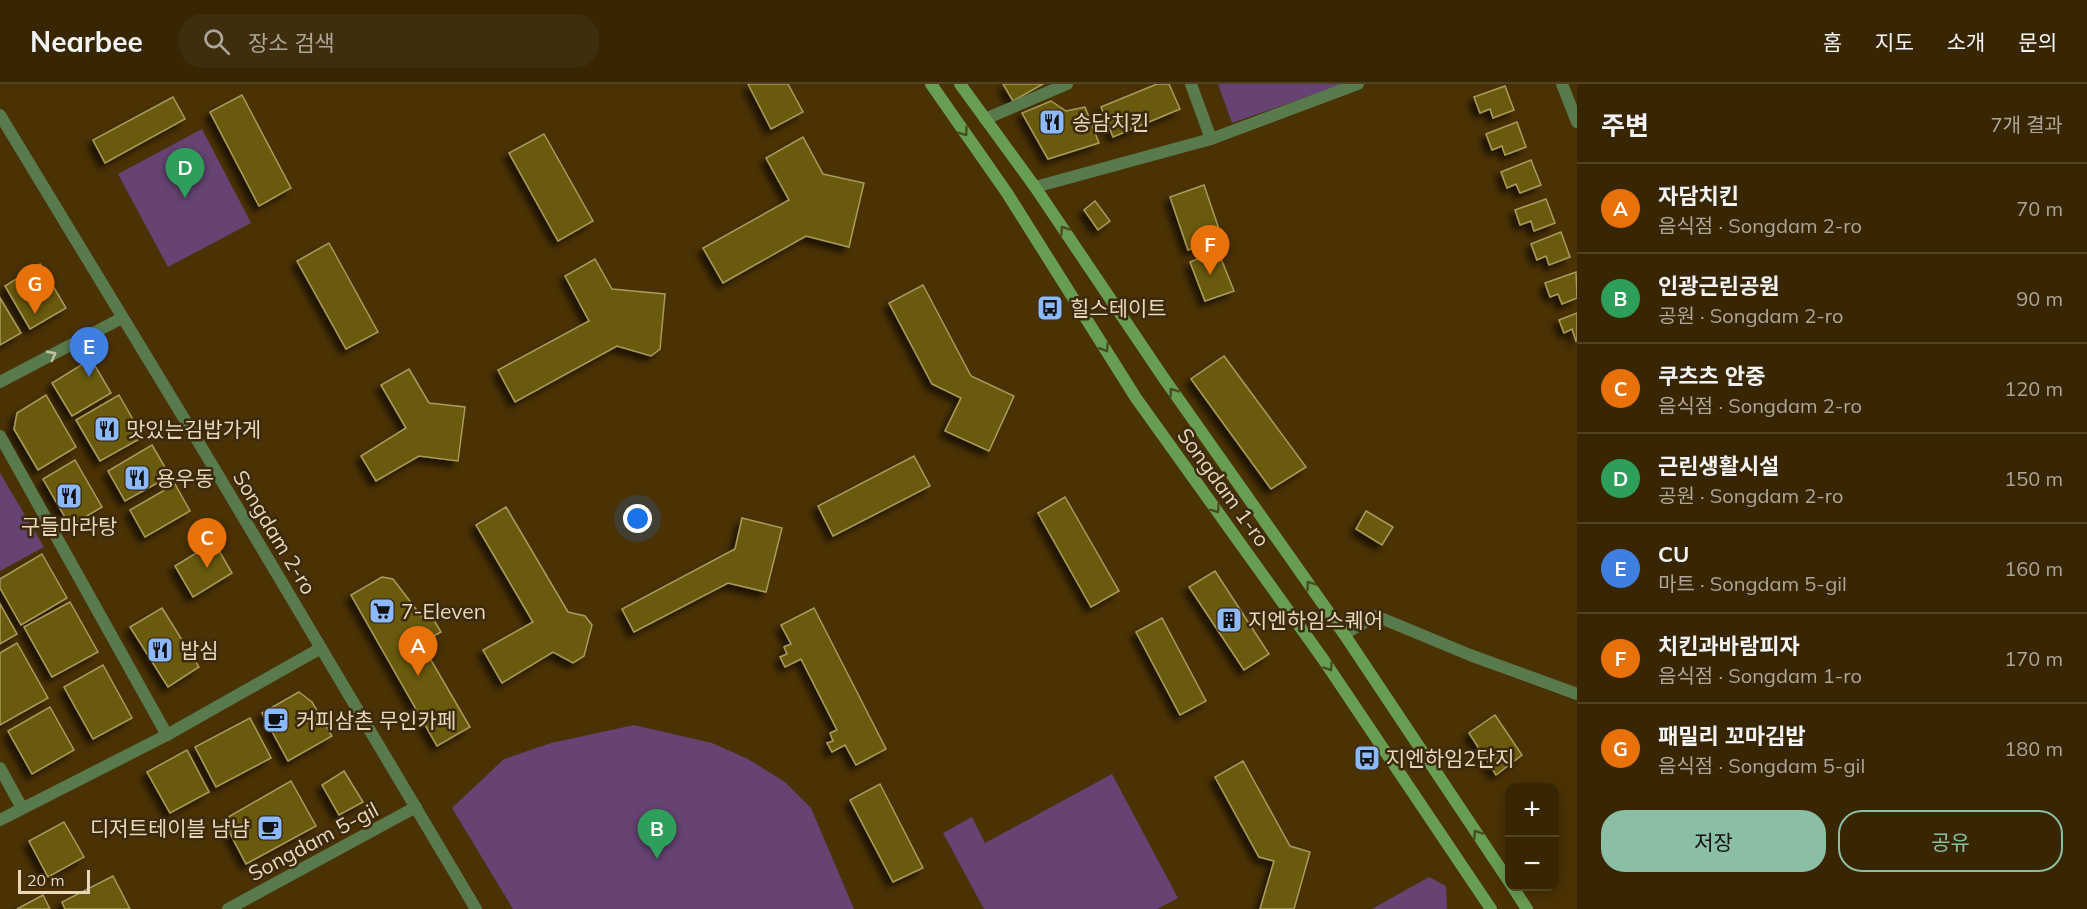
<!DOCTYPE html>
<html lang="ko">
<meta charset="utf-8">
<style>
:root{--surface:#382603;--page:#3f2e0d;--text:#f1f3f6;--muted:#aba59a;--line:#524325;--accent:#8abfa5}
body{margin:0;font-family:Mulish,"Noto Sans KR",sans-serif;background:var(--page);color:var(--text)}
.controls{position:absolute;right:18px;bottom:18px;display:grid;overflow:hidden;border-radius:12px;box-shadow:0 3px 15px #0003}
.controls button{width:54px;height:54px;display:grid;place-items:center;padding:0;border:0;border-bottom:2px solid var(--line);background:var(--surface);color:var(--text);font:30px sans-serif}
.scale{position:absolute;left:18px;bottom:15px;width:72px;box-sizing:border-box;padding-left:6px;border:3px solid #e9d7bb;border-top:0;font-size:16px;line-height:21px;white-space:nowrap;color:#e9d7bb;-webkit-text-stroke:4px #3b2a0c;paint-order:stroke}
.you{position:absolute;left:638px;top:435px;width:21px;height:21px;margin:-15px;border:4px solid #fff;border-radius:50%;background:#1a73e8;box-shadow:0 0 0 9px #1a73e833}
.badge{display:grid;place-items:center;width:39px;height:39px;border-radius:50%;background:var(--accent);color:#fff;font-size:20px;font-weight:700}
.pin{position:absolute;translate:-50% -50px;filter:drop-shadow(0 2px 3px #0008)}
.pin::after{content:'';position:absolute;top:32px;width:21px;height:18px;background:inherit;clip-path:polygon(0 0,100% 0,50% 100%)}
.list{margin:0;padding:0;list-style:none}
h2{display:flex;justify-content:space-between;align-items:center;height:78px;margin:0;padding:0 24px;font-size:26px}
h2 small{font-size:20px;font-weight:400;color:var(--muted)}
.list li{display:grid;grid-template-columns:39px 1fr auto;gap:18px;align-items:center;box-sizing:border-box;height:90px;padding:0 24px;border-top:2px solid var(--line)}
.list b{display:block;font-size:22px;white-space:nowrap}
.list p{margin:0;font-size:20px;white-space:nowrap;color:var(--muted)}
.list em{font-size:20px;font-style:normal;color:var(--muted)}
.actions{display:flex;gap:12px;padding:18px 24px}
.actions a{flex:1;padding:14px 0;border:2px solid var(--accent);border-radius:24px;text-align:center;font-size:21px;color:var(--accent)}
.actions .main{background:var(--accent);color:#111}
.icon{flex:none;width:33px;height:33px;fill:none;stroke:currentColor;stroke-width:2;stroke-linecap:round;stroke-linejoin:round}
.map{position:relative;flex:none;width:1577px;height:825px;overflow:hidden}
header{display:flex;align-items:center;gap:36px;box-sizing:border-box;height:84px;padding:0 30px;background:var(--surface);border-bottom:2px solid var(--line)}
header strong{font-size:28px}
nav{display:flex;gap:33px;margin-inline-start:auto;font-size:21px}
.search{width:420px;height:54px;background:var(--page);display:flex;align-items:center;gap:15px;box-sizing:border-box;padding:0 21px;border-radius:24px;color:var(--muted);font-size:22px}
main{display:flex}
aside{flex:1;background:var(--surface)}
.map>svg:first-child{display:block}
.green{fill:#664372}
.building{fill:#695a0a;stroke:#a89b5c;stroke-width:1.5;filter:url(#shadow)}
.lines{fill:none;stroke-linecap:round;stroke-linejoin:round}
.service{stroke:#587a4c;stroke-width:12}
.minor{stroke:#587a4c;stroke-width:12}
.secondary{stroke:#689e53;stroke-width:12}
.oneway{stroke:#484d21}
.oneway2{stroke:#c5c09f}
.labels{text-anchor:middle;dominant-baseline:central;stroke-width:5;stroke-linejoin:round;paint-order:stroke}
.poi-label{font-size:21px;fill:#e9d7bb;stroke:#3b2a0c;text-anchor:start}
.street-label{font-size:21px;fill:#e9d7bb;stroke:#3b2a0c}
</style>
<header>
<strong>Nearbee</strong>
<div class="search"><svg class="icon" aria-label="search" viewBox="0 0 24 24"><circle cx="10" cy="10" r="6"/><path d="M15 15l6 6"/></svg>장소 검색</div>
<nav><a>홈</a><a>지도</a><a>소개</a><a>문의</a></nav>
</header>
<main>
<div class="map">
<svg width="1577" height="825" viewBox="0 0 1577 825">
<defs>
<filter id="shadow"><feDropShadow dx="-5.5" dy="5.5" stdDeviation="3" flood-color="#0009"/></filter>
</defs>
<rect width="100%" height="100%" fill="#4b3204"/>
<g class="green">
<polygon points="1218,0 1343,0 1232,39"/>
<polygon points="202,45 251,139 168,183 118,90"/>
<polygon points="0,389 44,463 0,487"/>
<polygon points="634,641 712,659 748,675 785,698 811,724 854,825 513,825 452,724 504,675 551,659"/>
<polygon points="1112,690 1178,814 1157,825 984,825 943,749 972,733 985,759"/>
<polygon points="1429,793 1446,802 1447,825 1372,825"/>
</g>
<g class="building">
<polygon points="748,0 788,0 803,28 771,45"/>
<polygon points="1003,0 1043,0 1013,17"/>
<polygon points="1157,0 1169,0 1180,25 1113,53 1101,23"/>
<polygon points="1505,2 1514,26 1493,34 1490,25 1480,29 1474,13"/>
<polygon points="242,11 291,104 259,122 210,28"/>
<polygon points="173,13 185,35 105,79 93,56"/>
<polygon points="1051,17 1066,27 1085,23 1099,59 1048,75 1022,29"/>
<polygon points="1517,38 1526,63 1505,71 1502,62 1492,66 1486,50"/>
<polygon points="544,50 593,137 558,157 509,69"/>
<polygon points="803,53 823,90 864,99 849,163 806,152 723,199 703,164 789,116 766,74"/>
<polygon points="1531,76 1541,101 1520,109 1516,100 1507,104 1501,88"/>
<polygon points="1204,101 1222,154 1188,166 1170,113"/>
<polygon points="1546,115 1555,139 1534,147 1531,137 1520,141 1515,126"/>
<polygon points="1095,117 1110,137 1098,146 1084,126"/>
<polygon points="1561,148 1570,173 1549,181 1546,172 1537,176 1531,160"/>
<polygon points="329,159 378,248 346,265 297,177"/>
<polygon points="1218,167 1234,207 1205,217 1190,178"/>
<polygon points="595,175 612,205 665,210 660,265 651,272 617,262 515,318 498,286 589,237 565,192"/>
<polygon points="40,180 66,224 30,245 5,202"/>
<polygon points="1576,188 1577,214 1562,220 1558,210 1550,213 1545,199"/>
<polygon points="923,201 971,292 1014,312 989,367 945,347 961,314 932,300 889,219"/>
<polygon points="0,214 21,249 0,261"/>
<polygon points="1577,229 1577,256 1576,257 1572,245 1564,249 1559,236"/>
<polygon points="1224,272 1306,383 1271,405 1191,295"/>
<polygon points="91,275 111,309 72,332 52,299"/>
<polygon points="409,285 429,319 465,323 458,377 419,372 376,397 361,372 406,344 381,301"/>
<polygon points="46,311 76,363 38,386 14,345 17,329"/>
<polygon points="119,311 143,353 100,377 76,336"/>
<polygon points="152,361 170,392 125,417 108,387"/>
<polygon points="914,372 930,402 833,452 818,422"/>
<polygon points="75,376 102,423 70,442 43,395"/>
<polygon points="175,400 190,427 145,453 130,426"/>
<polygon points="1065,413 1119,507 1091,523 1038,429"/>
<polygon points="506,423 568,528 585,532 592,541 584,572 573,579 553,568 502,599 483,566 533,538 476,441"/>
<polygon points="1366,427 1393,443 1382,461 1356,445"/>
<polygon points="742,434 782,444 766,508 728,499 634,548 622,525 735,465"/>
<polygon points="214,458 232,489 193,513 175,482"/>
<polygon points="42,470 67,514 21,541 0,504 0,495"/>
<polygon points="1215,487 1269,570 1244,586 1189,503"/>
<polygon points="382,493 393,495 422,533 432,533 441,548 421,559 470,643 437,662 351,511"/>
<polygon points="70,518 98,568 52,593 24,543"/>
<polygon points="0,520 17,550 0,560"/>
<polygon points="162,524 199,583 168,603 130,543"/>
<polygon points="814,524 886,665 856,681 845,661 832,668 827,659 833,657 830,649 837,646 801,575 785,583 780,573 787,570 784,563 791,560 781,541"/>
<polygon points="1162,534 1206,617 1180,631 1136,548"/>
<polygon points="17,559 48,614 0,641 0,569"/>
<polygon points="103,581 132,634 93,655 64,603"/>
<polygon points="299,608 312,618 332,652 288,677 262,629"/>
<polygon points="50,623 74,666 32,690 8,647"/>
<polygon points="1495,631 1522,671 1496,691 1469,649"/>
<polygon points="250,634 271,674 216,703 195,663"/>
<polygon points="187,666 209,708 170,729 147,688"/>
<polygon points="1243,677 1290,762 1310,768 1294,825 1260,825 1274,777 1259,773 1215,693"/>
<polygon points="344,687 363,718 339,731 322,701"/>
<polygon points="291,697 316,742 246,780 223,736"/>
<polygon points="880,700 923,784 893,798 850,716"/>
<polygon points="64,738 84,773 48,793 29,757"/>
<polygon points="113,792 130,825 65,825 62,818"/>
<polygon points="43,811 50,825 17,825"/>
</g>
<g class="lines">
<g class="service">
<polyline points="1191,0 1211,55"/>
<polyline points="985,35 1067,0"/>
<polyline points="0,352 167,651"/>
<polyline points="0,684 22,724"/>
<polyline points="0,736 167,651 321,564"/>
</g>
<g class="minor">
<polyline points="1562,0 1577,38"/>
<polyline points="0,31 211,379 476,825"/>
<polyline points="1035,103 1211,55 1358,0"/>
<polyline points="0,298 122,234"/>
<polyline points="1344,550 1376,532 1470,571 1577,610"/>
<polyline points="228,825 416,723"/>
</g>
<g class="secondary">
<polyline points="931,0 1007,109 1136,314 1323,575 1491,825"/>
<polyline points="960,0 1035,103 1163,293 1344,550 1510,799"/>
<polyline points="1512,802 1527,825"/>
</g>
</g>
<defs><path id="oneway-chevron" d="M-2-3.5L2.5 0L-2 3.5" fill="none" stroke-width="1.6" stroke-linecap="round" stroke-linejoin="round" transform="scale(1.5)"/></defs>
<g class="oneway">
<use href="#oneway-chevron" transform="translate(964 48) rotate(55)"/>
<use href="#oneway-chevron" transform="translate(1064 146) rotate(-124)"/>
<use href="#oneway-chevron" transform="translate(1105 264) rotate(58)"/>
<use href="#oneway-chevron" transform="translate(1173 308) rotate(-125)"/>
<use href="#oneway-chevron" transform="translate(1216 425) rotate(54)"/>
<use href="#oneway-chevron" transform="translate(1310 501) rotate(-125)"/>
<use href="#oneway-chevron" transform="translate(1329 583) rotate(56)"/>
<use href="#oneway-chevron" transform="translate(1477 750) rotate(-123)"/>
</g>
<use class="oneway2" href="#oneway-chevron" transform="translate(52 271) rotate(-28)"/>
<defs>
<g id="restaurant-square" transform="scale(1.35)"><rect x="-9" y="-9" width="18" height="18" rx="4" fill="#8bb9fc" stroke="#3b2a0c"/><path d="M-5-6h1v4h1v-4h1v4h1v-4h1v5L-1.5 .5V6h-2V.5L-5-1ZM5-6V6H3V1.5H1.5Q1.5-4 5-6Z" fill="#111"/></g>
<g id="bus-square" transform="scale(1.35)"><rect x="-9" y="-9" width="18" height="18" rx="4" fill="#8bb9fc" stroke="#3b2a0c"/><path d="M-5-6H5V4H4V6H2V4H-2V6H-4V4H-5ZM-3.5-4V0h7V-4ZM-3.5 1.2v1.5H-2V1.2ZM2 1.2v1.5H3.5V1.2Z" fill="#111"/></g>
<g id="supermarket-square" transform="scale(1.35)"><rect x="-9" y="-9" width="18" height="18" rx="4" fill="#8bb9fc" stroke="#3b2a0c"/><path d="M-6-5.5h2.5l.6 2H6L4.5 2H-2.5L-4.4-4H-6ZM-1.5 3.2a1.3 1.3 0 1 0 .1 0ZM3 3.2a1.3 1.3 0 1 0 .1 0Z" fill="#111"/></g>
<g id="building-square" transform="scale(1.35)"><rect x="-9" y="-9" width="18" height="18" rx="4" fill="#8bb9fc" stroke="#3b2a0c"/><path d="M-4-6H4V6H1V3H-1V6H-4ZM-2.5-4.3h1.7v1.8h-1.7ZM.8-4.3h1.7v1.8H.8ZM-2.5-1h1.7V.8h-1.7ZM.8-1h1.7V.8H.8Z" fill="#111"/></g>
<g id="cafe-square" transform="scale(1.35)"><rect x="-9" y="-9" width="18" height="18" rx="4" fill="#8bb9fc" stroke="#3b2a0c"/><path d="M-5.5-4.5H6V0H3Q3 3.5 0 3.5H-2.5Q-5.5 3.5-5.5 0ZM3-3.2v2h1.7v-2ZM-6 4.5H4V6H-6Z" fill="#111"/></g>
</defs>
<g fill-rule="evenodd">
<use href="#restaurant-square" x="1052" y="38"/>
<use href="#bus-square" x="1050" y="224"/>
<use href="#restaurant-square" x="107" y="345"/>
<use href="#restaurant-square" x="137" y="394"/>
<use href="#restaurant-square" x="69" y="412"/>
<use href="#supermarket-square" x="382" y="527"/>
<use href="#building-square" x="1229" y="536"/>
<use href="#restaurant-square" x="160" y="566"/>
<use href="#cafe-square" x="276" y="636"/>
<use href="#bus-square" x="1367" y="674"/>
<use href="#cafe-square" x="270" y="744"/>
</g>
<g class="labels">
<g class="poi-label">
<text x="1072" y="38">송담치킨</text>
<text x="1070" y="224">힐스테이트</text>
<text x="126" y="345">맛있는김밥가게</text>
<text x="156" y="394">용우동</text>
<text x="69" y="442" text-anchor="middle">구들마라탕</text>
<text x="401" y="527">7-Eleven</text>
<text x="1248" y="536">지엔하임스퀘어</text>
<text x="180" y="566">밥심</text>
<text x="296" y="636">커피삼촌 무인카페</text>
<text x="1386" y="674">지엔하임2단지</text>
<text x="250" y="744" text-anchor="end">디저트테이블 냠냠</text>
</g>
<g class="street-label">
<text transform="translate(1224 403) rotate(54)">Songdam 1-ro</text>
<text transform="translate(275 448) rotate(59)">Songdam 2-ro</text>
<text transform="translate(313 757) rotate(-28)">Songdam 5-gil</text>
</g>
</g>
</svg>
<div class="controls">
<button>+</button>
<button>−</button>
</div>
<div class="scale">20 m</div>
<div class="you"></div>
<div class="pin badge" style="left:418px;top:592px;background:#e8710a">A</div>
<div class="pin badge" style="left:657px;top:775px;background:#2e9e5b">B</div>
<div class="pin badge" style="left:207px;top:484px;background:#e8710a">C</div>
<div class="pin badge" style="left:185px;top:114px;background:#2e9e5b">D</div>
<div class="pin badge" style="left:89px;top:293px;background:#3f7fe0">E</div>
<div class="pin badge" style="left:1210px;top:191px;background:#e8710a">F</div>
<div class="pin badge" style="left:35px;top:230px;background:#e8710a">G</div>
</div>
<aside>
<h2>주변<small>7개 결과</small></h2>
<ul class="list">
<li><span class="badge" style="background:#e8710a">A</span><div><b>자담치킨</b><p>음식점 · Songdam 2-ro</p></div><em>70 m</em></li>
<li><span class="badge" style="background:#2e9e5b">B</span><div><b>인광근린공원</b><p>공원 · Songdam 2-ro</p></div><em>90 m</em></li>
<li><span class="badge" style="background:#e8710a">C</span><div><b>쿠츠츠 안중</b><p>음식점 · Songdam 2-ro</p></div><em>120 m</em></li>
<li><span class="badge" style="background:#2e9e5b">D</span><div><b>근린생활시설</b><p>공원 · Songdam 2-ro</p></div><em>150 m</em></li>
<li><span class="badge" style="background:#3f7fe0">E</span><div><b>CU</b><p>마트 · Songdam 5-gil</p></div><em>160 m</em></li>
<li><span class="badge" style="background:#e8710a">F</span><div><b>치킨과바람피자</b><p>음식점 · Songdam 1-ro</p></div><em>170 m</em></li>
<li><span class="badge" style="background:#e8710a">G</span><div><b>패밀리 꼬마김밥</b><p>음식점 · Songdam 5-gil</p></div><em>180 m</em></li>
</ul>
<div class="actions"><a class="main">저장</a><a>공유</a></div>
</aside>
</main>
